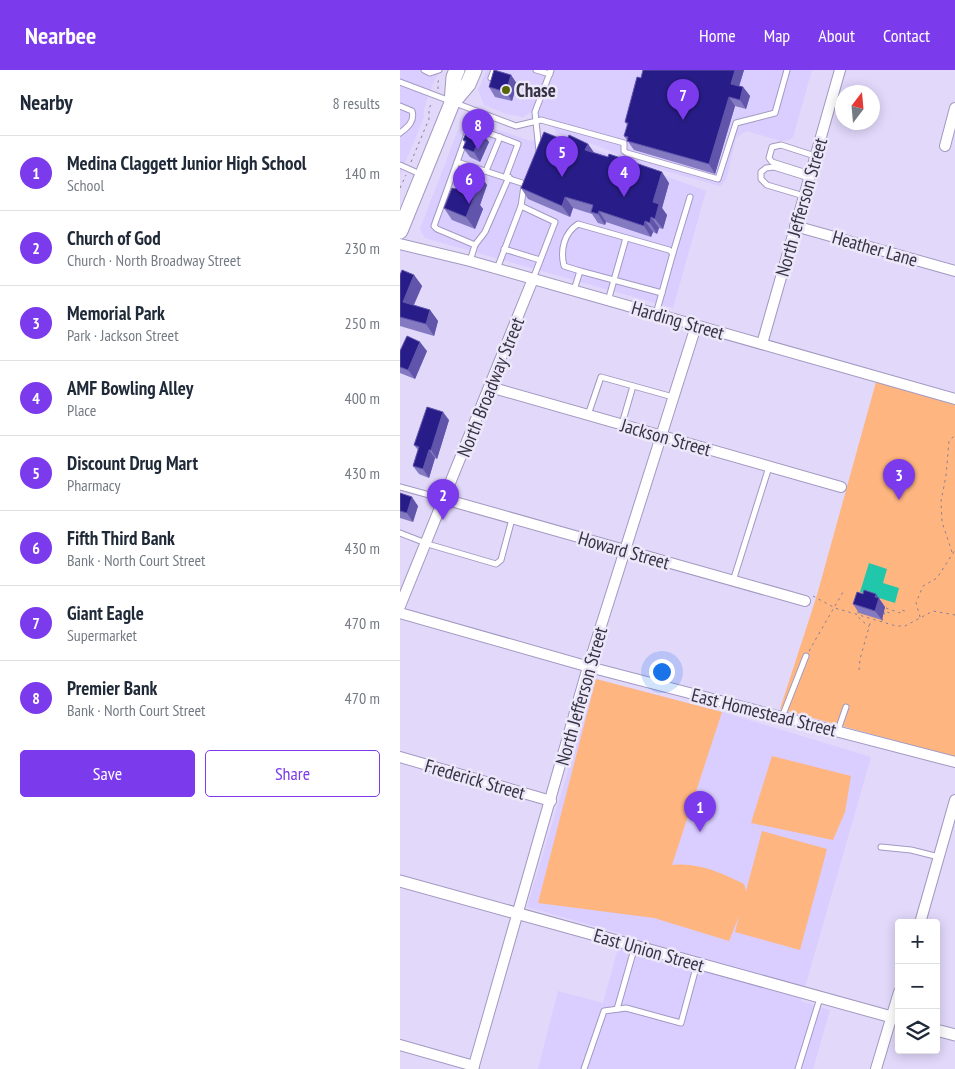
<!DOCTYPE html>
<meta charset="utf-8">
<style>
:root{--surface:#fff;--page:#f2f2f3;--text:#1f2937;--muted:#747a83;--line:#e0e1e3;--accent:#7c3aed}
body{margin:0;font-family:"PT Sans Narrow",sans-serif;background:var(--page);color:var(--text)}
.controls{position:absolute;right:15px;bottom:15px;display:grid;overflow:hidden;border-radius:5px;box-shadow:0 2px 12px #0003}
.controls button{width:45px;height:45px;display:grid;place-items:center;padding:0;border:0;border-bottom:1px solid var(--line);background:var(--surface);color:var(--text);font:25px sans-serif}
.compass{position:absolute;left:435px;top:15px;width:45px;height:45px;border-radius:50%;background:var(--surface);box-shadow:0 2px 12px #0003;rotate:16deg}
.you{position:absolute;left:261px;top:601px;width:18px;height:18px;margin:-12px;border:4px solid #fff;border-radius:50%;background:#1a73e8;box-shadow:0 0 0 8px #1a73e833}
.badge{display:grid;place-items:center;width:32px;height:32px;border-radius:50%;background:var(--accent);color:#fff;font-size:16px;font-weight:700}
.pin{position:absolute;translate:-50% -41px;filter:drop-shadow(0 1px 2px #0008)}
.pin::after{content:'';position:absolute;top:26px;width:18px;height:15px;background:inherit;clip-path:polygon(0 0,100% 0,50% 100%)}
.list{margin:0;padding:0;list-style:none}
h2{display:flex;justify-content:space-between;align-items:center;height:65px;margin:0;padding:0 20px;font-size:21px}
h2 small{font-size:16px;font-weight:400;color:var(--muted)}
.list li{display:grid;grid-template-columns:32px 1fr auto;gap:15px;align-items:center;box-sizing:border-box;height:75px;padding:0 20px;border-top:1px solid var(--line)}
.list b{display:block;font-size:19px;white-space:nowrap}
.list p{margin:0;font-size:16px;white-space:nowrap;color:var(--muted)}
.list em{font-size:16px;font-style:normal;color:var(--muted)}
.actions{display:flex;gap:10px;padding:15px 20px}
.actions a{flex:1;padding:11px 0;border:1px solid var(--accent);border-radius:5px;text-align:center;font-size:18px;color:var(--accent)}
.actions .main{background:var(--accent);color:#fff}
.icon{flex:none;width:28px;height:28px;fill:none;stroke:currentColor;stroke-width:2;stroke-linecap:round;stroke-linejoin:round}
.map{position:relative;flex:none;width:555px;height:999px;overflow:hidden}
header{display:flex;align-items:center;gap:30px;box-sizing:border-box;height:70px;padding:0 25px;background:var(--accent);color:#fff}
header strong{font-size:24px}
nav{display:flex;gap:28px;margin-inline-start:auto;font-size:18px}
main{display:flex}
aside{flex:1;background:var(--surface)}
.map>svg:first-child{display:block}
.built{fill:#dacdff}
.green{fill:#ffb57f}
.water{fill:#21c7ab}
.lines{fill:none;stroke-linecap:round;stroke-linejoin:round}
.service-casing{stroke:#a399c1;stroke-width:7}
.minor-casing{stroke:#a399c1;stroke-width:12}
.tertiary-casing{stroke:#a399c1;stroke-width:13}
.primary-casing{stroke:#a399c1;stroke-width:17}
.path{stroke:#878099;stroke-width:1;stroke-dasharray:2.5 4;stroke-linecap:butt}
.service{stroke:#fff;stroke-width:5}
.minor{stroke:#fff;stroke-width:10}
.tertiary{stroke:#fff;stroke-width:11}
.primary{stroke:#fff;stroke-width:15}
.wall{fill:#847ac1}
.shaded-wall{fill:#6055aa}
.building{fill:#281d88;stroke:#6055aa}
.poi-dot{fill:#596405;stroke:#ece8f9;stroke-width:2}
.labels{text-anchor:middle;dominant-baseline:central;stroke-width:5;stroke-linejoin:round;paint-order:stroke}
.poi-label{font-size:19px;font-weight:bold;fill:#373344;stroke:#ece8f9;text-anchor:start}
.street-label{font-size:19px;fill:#373344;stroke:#ece8f9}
</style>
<header>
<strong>Nearbee</strong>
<nav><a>Home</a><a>Map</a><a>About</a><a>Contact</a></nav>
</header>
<main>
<aside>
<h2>Nearby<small>8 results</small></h2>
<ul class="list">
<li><span class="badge">1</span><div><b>Medina Claggett Junior High School</b><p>School</p></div><em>140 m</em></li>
<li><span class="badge">2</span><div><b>Church of God</b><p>Church · North Broadway Street</p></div><em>230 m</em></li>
<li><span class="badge">3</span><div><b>Memorial Park</b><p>Park · Jackson Street</p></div><em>250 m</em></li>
<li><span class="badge">4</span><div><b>AMF Bowling Alley</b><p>Place</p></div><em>400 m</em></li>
<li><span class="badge">5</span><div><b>Discount Drug Mart</b><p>Pharmacy</p></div><em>430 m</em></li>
<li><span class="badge">6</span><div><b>Fifth Third Bank</b><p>Bank · North Court Street</p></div><em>430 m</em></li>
<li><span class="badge">7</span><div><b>Giant Eagle</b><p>Supermarket</p></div><em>470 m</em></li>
<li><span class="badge">8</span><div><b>Premier Bank</b><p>Bank · North Court Street</p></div><em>470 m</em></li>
</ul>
<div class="actions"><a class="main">Save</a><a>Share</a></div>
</aside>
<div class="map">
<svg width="555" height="999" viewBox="0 0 555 999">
<rect width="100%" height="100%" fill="#e1d8fa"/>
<g class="built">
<polygon points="0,0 41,0 34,11 24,38 24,47 0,105"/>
<polygon points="87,0 412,0 393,67 389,70 381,71 347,61 343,63 336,68 326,110 320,116 237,93 201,77 156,63 155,59 131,42 123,47 106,44 84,35 78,20"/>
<polygon points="71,51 131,71 153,64 306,121 273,238 25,168 20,159 58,60"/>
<polygon points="196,609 322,642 471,687 401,931 430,940 413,999 138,999 158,921 203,933 222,864 127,837"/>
</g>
<g class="green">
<polygon points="476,312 555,335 555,687 380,639 417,525"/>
<path d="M196,609L322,642L272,795C298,792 321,803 344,814L346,821L362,761L427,779L400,880L335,862L339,846L329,871L254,848L138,833Z"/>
<polygon points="372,686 451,706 445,742 433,770 351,753"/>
</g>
<polygon class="water" points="469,493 487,499 483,513 499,518 495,533 460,522"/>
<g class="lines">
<g class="service-casing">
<g id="service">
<polyline points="24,0 30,3 39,0"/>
<polyline points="136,0 150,4"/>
<polyline points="91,8 94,0"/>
<polyline points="0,12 116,56 141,50 224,73 224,81 227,83 318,109 336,53 375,43 387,0"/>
<path d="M0,36L12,41C15,51 8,57 0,63"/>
<polyline points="139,81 135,42 151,0"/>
<polyline points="57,92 68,61 70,59 86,62 118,74 106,106"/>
<polyline points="0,95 20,104"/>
<polyline points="86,101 100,67"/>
<polyline points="410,104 372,92 369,88 372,77 381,75 415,86"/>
<polyline points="404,126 367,115 361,109 361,102 366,98 374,97 409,108"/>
<polyline points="121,136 155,152 133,209"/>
<polyline points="75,175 85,162 109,107"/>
<polyline points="104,179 140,190"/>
<polyline points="273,183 290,127"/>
<polyline points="70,191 75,175 37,159 34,156 57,92 125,114"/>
<polyline points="97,199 121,136 124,116"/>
<polyline points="180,201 262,223"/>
<path d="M174,220L180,201L164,196C160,180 164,163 178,154L269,180L273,183L256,244"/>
<polyline points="208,231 226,168"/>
<polyline points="188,345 201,307 273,327"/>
<polyline points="222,354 233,316"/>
<polyline points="0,417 44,429"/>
<polyline points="0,463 31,475 96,494 101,490 112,449"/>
<polyline points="333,511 369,397"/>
<polyline points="382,647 406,586"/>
<polyline points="438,660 446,637"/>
<polyline points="481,777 511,780 539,787"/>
<polyline points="217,939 235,876"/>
<polyline points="184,999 204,941 226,938 281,953 297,894"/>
<polyline points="398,999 420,928"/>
</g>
</g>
<g class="minor-casing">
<g id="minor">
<polyline points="545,76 555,38"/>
<polyline points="395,156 555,201"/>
<polyline points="0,174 70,191 555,329"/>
<polyline points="362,274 440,0"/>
<polyline points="90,317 441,417"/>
<polyline points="44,429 405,531"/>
<polyline points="0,536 133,209"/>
<polyline points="0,543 193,598 555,692"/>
<polyline points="0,687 151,731"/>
<polyline points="520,853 555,730"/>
<polyline points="0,975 74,996"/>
<polyline points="73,999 188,597 296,256"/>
<polyline points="476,999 499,922"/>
</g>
</g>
<g class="tertiary-casing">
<g id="tertiary">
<polyline points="0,811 499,949"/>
<polyline points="536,960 555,965"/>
</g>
</g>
<g class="primary-casing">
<g id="primary">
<polyline points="52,33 54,7 57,0"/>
<polyline points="0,161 52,33 68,14 74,0"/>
</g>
</g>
<g class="path">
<polyline points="38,19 38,11 41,10"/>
<polyline points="11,92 29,49 29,38 33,32"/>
<polyline points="0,118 6,105"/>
<polyline points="552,482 542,452 541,431 546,406 549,371 555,365"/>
<polyline points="413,526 435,538 496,556 505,556 533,541 555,545"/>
<polyline points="486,538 500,543 501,540 505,541 504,538"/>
<polyline points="458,541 458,547 469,557"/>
<polyline points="520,547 516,533 523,516 537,508 555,480"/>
<polyline points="482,551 485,541 489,543 490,539"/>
<polyline points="409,581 443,522"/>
<polyline points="459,600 460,589 471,550"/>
</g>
<use href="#service" class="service"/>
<use href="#minor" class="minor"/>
<use href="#tertiary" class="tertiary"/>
<use href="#primary" class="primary"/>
</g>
<g class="wall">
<polygon points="344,0 339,16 343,17 350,26 346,39 335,36 315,104 234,80 224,66 227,55 225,52 241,8"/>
<polygon points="111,5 117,14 112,31 95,27 89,17"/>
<polygon points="63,70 89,72 80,92 70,87 63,78 65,73"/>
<polygon points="188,74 194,83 269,113 262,138 267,145 263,159 259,158 257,164 253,162 251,167 206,152 205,155 198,153 192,144 173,138 170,147 128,129 121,118"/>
<polygon points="78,103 87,115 80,135 83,139 75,159 52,150 44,138"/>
<polygon points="0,205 14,205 22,216 14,235 30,240 38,251 34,266 0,256"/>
<polygon points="0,281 27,281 15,309 0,303"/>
<polygon points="49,350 37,389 35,388 29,408 19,404 13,396 18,380 14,375"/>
<polygon points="0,423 18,436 13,452 0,448"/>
<polygon points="463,524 476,524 485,537 482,550 459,543 453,534"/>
</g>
<g class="shaded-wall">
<polygon points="335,0 344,0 337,23 331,14"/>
<polygon points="111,5 117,14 112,31 106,22"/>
<polygon points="343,17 350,26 346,39 340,30"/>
<polygon points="329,27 335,36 315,104 309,94"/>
<polygon points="82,62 89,72 80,92 74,82"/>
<polygon points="188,74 195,84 185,80"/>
<polygon points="262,102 269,113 262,138 267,145 263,159 255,149 253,132"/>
<polygon points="78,103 87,115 80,135 83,139 75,159 66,147 71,126"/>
<polygon points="165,127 173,138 170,147 162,136"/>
<polygon points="199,141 206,152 205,155 198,144"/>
<polygon points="251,147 259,158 257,164 250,153"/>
<polygon points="245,151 253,162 251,167 244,156"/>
<polygon points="14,205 22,216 10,243 3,232"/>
<polygon points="30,240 38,251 34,266 26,254"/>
<polygon points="20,272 27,281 15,309 8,300"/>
<polygon points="43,342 49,350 37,389 31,380"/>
<polygon points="29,380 35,388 29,408 23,399"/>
<polygon points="12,427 18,436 13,452 7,443"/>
<polygon points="476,524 485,537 482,550 475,541 475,527"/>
</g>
<g class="building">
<polygon points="94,0 111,5 106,22 89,17"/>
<polygon points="243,0 335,0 331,14 343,17 340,30 329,27 309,94 227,71 228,67 224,66 228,53 225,52 237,7 241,8"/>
<polygon points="72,58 82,62 74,82 63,78 66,71 63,70 66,63 69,64"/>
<polygon points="144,62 166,71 169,65 188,74 185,80 208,87 209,84 262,102 253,132 259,134 255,149 251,147 250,153 245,151 244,156 199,141 198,144 191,142 193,135 165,127 162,136 121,118"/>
<polygon points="66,98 78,103 71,126 74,127 66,147 44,138 52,118 55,119 58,117"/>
<polygon points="2,200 14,205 3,232 30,240 26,254 0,247 0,205"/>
<polygon points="7,266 20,272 8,300 0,297 0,281"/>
<polygon points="27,337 43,342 31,380 29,380 23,399 13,396 19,377 14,375"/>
<polygon points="0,423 12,427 7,443 0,441"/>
<polygon points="464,520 476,524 475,527 479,528 475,541 453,534 457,522 463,524"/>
</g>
<circle class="poi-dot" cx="106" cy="20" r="5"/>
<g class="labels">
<g class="poi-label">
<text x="116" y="20">Chase</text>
</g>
<g class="street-label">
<text transform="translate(401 137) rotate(-74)">North Jefferson Street</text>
<text transform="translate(475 178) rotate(16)">Heather Lane</text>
<text transform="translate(278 250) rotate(16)">Harding Street</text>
<text transform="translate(90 317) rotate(-68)">North Broadway Street</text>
<text transform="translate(266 367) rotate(16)">Jackson Street</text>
<text transform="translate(224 480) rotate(16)">Howard Street</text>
<text transform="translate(181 626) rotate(-74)">North Jefferson Street</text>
<text transform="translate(364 642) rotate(14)">East Homestead Street</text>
<text transform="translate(75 709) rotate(16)">Frederick Street</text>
<text transform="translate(249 880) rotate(16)">East Union Street</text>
</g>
</g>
</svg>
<div class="controls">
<button>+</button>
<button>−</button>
<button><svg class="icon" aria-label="layers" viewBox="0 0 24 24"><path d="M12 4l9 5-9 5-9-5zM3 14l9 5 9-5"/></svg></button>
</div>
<svg class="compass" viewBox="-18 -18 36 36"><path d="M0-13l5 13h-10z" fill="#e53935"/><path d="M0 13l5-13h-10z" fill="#747a83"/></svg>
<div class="you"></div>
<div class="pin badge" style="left:300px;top:762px">1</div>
<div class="pin badge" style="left:43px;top:450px">2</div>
<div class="pin badge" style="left:499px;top:430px">3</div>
<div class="pin badge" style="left:224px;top:127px">4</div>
<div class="pin badge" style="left:162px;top:107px">5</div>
<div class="pin badge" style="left:69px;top:134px">6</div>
<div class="pin badge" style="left:283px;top:50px">7</div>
<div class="pin badge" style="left:78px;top:80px">8</div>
</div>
</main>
